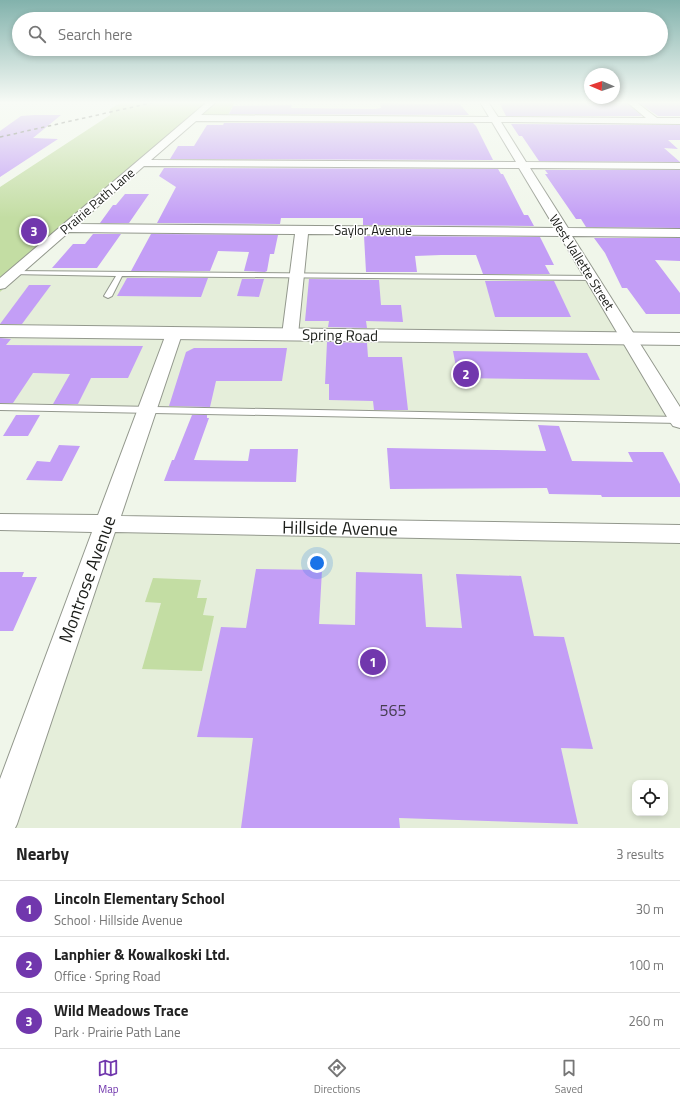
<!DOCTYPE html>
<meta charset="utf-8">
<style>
:root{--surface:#fff;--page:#f2f2f2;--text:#222;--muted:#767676;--line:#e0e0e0;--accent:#7137ad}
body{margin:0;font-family:"Titillium Web",sans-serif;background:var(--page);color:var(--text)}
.controls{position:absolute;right:12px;bottom:12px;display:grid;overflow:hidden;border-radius:8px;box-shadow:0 2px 6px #0003}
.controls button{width:36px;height:36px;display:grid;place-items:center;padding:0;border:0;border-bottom:1px solid var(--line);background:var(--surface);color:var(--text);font:20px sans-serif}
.compass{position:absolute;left:584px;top:68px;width:36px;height:36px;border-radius:50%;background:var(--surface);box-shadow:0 2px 6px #0003;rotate:272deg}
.you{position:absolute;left:317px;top:563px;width:14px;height:14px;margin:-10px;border:3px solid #fff;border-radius:50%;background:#1a73e8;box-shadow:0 0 0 6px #1a73e833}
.badge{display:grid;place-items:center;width:26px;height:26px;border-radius:50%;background:var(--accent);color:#fff;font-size:13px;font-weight:700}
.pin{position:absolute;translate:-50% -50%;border:2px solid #fff;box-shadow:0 1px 4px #0006}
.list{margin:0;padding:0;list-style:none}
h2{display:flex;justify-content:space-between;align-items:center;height:52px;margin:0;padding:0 16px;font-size:17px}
h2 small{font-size:13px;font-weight:400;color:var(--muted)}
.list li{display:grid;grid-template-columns:26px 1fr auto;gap:12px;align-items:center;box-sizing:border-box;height:56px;padding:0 16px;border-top:1px solid var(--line)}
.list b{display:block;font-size:15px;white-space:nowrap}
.list p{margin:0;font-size:13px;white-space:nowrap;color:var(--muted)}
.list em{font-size:13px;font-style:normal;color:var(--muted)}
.icon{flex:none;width:22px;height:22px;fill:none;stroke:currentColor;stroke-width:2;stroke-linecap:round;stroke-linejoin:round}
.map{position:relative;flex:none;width:680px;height:828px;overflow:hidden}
.search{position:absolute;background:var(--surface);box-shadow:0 2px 6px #0003;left:12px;right:12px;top:12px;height:44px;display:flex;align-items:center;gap:10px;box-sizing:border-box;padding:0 14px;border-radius:22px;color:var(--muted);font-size:15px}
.sheet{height:220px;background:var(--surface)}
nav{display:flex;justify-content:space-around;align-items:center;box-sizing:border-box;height:56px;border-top:1px solid var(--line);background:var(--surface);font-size:11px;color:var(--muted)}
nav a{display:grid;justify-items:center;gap:2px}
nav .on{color:var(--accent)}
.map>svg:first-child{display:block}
.built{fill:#e5eeda;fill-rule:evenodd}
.green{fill:#c3dda3}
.building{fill:#c39ef6}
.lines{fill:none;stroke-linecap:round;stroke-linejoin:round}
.lane-casing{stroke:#93988d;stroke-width:2}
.street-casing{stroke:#93988d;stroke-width:2}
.secondary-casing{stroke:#93988d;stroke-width:2}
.lane{fill:#fff;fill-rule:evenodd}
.street{fill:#fff;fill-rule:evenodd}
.secondary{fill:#fff;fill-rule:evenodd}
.rail{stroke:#535650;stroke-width:1.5;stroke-dasharray:3.5 3.5;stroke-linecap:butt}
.labels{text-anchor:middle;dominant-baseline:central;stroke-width:3;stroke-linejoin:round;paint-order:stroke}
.far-street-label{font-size:13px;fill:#1b1d19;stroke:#fff}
.street-label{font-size:15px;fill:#1b1d19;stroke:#fff}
.near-number-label{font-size:16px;fill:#453d50}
.near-street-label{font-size:18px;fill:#1b1d19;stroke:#fff}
</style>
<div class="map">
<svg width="680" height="828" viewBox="0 0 680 828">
<rect width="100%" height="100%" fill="#f0f6ea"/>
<g class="built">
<polygon points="19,275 587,278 672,422 0,409 0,292"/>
<path d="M111,532L680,541V828H10ZM635,783H665V813H635Z"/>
</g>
<g class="green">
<polygon points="122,102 212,102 195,119 0,292 0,187 110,115 110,109"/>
<polygon points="215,102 235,102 227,117 205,117 200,115"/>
<polygon points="153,578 201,580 197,598 207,598 203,615 214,616 202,671 142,669 161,603 145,602"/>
</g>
<g class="building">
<polygon points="437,102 458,102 469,115 229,114 233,106 292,105 291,108 375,109 381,108 380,103 437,104"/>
<polygon points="499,102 626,102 642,116 506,116"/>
<polygon points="639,103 680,103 680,116 658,116"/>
<polygon points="34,115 61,115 33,138 58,139 0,177 0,131 21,116"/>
<polygon points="224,123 473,123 476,126 493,160 170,159 178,146 194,146 207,125 223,125"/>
<polygon points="511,124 680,125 680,140 668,140 678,149 664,148 680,162 539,161 522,136 519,136"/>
<polygon points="164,168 498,169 501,174 503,174 524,215 528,215 534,226 363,225 363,218 281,218 280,224 157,223 176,187 159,176"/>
<polygon points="545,170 680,170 680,228 586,227 581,219 576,219 545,174 548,174"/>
<polygon points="125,194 149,194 129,223 100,223 113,205 116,205"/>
<polygon points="93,234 121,234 97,268 52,268 73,244 85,244"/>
<polygon points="151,234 278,235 274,254 270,254 267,271 265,272 244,271 249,252 218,251 210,271 131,271"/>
<polygon points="364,236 540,237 554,265 545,265 550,274 483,274 476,255 441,255 415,256 417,272 366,272"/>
<polygon points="594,238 680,238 680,261 655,260 680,293 680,314 646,314 627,288 622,288 605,253"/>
<polygon points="127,278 208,278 201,297 117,296"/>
<polygon points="242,279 264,279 259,297 237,296"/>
<polygon points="309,279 379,280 381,305 401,305 403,322 366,321 367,328 328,327 329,321 305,321"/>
<polygon points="485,281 554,281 571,317 495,317"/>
<polygon points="29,285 51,285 22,324 0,324"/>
<polygon points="0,338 11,339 6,345 143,346 128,378 91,378 78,404 53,404 70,374 33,373 13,403 0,403"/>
<polygon points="327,342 367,343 368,357 402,357 408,410 374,410 373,401 329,400 329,384 325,384"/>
<polygon points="194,348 287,348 282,381 216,381 210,407 169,406 186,352"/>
<polygon points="453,351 587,353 600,380 458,378"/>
<polygon points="16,415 40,415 28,436 3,436"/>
<polygon points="192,415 207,415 207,418 209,418 194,460 248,461 250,449 298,449 296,482 164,481 172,460 174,460"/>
<polygon points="538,425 559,426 572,461 633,462 628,452 663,452 680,484 680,497 602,497 601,495 549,494 547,488 390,489 387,448 546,451"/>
<polygon points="59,445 80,446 62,481 26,480 37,461 50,462"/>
<polygon points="256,569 322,570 319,624 355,625 356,572 422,574 426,627 462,628 456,574 521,576 534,636 564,637 593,749 561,748 578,824 399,818 400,828 241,828 253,738 197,737 221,627 246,628"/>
<polygon points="0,572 24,572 22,577 37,577 13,631 0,631"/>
</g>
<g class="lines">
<g class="lane-casing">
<g id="lane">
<polygon points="13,271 593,276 596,278 593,280 122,276 112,296 108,298 104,296 116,276 11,274 10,273"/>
<polygon points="0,404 679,417 680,423 0,410"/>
</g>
</g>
<g class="street-casing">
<g id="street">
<path d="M207,102H216L201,115L489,117L480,102H488L498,117L646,118L627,102H636L657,118H680V124L501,122L526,162L680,163V169L530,168L568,228L680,229V237L572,236L680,407V428L673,426L670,422L560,236L308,234L298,335L296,338L290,340L284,338L282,335L295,234L69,232L5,288L0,289V278ZM196,121L492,122L516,162L151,160ZM144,166L519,168L555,228L78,224Z"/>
<polygon points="174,329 180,331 182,334 121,516 680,525 680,543 115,532 17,824 15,828 0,828 0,779 92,532 0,530 0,514 98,515 166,334 168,331"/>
</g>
</g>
<g class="secondary-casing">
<polygon id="secondary" points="0,325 680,333 680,345 0,337"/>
</g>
<use href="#lane" class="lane"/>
<use href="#street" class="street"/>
<use href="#secondary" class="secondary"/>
<polyline class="rail" points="0,137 155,102"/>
</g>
<linearGradient id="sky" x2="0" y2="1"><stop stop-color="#82b2ac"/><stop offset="0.47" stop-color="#f8fbf6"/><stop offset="1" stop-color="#f8fbf6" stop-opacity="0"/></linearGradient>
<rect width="680" height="218" fill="url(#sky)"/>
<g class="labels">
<g class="far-street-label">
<text transform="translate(97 201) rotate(-41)">Prairie Path Lane</text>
<text x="373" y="230">Saylor Avenue</text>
<text transform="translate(582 262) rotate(58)">West Vallette Street</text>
</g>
<g class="street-label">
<text transform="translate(340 335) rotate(1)">Spring Road</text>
</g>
<g class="near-number-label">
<text x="393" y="710">565</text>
</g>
<g class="near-street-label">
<text transform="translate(340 528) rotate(1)">Hillside Avenue</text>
<text transform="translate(87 579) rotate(-70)">Montrose Avenue</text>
</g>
</g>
</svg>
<div class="controls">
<button><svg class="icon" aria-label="locate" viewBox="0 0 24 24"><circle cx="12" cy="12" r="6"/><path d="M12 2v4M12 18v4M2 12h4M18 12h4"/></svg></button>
</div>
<svg class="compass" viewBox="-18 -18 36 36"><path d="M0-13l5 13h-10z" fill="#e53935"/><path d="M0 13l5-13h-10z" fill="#767676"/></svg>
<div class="you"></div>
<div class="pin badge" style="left:373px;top:662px">1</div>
<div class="pin badge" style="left:466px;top:374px">2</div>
<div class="pin badge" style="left:34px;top:231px">3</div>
<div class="search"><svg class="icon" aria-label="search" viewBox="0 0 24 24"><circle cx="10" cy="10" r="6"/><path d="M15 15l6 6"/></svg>Search here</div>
</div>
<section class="sheet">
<h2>Nearby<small>3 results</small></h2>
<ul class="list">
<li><span class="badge">1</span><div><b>Lincoln Elementary School</b><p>School · Hillside Avenue</p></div><em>30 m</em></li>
<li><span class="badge">2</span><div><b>Lanphier &amp; Kowalkoski Ltd.</b><p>Office · Spring Road</p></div><em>100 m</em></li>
<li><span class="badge">3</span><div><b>Wild Meadows Trace</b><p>Park · Prairie Path Lane</p></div><em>260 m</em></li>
</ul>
</section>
<nav>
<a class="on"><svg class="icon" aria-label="map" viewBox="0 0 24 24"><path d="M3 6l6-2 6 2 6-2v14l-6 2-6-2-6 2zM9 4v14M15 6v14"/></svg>Map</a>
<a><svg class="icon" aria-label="directions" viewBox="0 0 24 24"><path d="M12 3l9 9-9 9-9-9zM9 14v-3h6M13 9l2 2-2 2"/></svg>Directions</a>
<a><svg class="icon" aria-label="saved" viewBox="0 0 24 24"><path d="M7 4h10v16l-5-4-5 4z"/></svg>Saved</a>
</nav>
